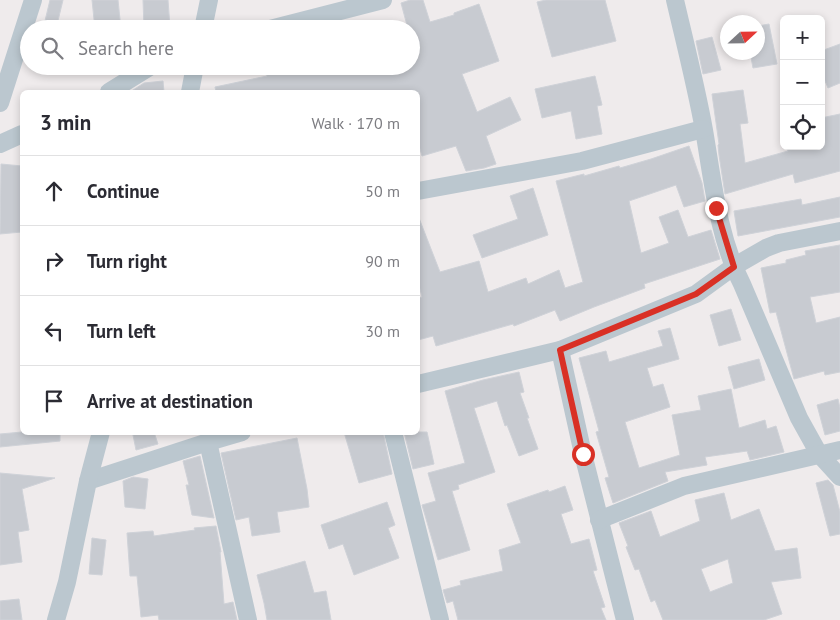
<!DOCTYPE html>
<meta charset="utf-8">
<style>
:root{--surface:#fff;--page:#f7f7f7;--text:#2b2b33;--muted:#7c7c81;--line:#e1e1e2}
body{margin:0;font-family:"PT Sans",sans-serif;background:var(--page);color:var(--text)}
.controls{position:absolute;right:15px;top:15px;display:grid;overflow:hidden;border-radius:8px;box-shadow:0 2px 8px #0003}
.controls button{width:45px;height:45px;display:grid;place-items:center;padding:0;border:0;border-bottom:1px solid var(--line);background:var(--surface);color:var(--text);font:25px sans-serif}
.compass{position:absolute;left:720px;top:15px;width:45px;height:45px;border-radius:50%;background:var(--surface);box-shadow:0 2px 8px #0003;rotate:68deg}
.stop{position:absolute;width:15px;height:15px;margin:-11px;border:4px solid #d93025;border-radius:50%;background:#fff}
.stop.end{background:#d93025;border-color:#fff;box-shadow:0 1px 5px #0008}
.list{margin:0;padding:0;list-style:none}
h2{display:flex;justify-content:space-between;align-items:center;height:65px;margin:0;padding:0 20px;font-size:21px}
h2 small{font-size:16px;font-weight:400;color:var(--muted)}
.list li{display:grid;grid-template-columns:32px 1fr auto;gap:15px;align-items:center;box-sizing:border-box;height:70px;padding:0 20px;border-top:1px solid var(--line)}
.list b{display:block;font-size:19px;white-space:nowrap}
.list em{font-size:16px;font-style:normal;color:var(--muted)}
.icon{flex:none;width:28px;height:28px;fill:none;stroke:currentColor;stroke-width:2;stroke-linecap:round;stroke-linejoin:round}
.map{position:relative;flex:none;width:840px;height:620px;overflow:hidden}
.search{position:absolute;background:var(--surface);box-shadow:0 2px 8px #0003;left:20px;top:20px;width:400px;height:55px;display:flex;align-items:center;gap:12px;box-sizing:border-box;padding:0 18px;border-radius:28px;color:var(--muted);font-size:19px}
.panel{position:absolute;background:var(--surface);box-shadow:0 2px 8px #0003;left:20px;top:90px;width:400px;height:345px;border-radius:8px}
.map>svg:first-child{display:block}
.building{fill:#c8cbd1;stroke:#cfd2d8;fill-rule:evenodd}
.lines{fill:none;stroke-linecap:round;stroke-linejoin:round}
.street{stroke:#bbc7cf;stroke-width:18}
.route{stroke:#d93025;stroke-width:6}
</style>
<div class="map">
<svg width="840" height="620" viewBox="0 0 840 620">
<rect width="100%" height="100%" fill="#efebec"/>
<g class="building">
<polygon points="50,0 63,0 56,29 43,29"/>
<polygon points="92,0 118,0 121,29 95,29"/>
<polygon points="143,0 168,0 170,27 144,28"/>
<polygon points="410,0 423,0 430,22 454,15 454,13 479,4 499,61 462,74 477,112 510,97 521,120 486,136 496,164 484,168 466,171 456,146 422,156 418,142 418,92 216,92 215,87 267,76 265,66 411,66 411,29 408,29 401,3"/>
<polygon points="546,0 605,0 616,41 552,57 537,2"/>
<polygon points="769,24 777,64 753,68 750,52 758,52 758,26"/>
<polygon points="712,37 721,70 703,74 696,41"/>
<polygon points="840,44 840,83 828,88 821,71 821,51"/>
<polygon points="595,76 602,105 597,106 602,134 576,139 571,111 542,118 535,89"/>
<polygon points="163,81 164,92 130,92 144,83"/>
<polygon points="743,90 748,123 740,124 745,163 788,151 786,146 821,146 821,118 840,114 840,171 795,183 793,174 725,194 719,155 718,145 719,144 712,94"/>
<polygon points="689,146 702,183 705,201 684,207 676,185 629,201 641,253 669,243 659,217 678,210 688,237 711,230 720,259 644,284 645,288 594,307 560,321 555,310 514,326 513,324 436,346 433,336 418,340 418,298 422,297 418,281 418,219 419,218 440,272 479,261 488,292 526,278 528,284 559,270 565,288 583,282 556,181 584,174 584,176 619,166 620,168 651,159"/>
<polygon points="1,164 22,166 22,232 0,234"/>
<polygon points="533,188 548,235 482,258 473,235 518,219 510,196"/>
<polygon points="840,197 840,217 738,236 734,211 801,199 802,205"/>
<polygon points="840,245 840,292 810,297 816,323 840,317 840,372 825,375 824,371 794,379 776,312 770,313 761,268 786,263 786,260 806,255 805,251"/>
<polygon points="731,309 741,340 719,346 710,315"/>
<polygon points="670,328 679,359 647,368 653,387 663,384 670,407 625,422 639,468 680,455 672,415 701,410 698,396 731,389 739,428 765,420 767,429 776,426 784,452 750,460 747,451 705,457 707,465 665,472 668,481 613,503 605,478 609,477 596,432 599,431 579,358 606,351 609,362 663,346 658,331"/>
<polygon points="759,359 765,380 734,389 728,367"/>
<polygon points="519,372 524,392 520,393 529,418 527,418 538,449 519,456 507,425 505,426 497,401 474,408 495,472 458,485 459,489 452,491 470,550 438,560 422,505 436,501 428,473 465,463 445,391 483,380"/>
<polygon points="838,399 840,408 840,431 825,435 817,405"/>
<polygon points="22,432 60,432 60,441 0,447 0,434"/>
<polygon points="142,432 154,432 158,444 136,450 133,435"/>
<polygon points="344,432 383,432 392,474 359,483"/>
<polygon points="404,432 427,432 434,464 413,469"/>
<polygon points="297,438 307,489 309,507 277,512 280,532 252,536 249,517 236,520 221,453"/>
<polygon points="200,456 214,518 192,515 186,485 189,485 183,461"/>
<polygon points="0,473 55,478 22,489 29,530 18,532 22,562 0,565"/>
<polygon points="133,477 148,479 145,509 125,507 123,481"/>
<polygon points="828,480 833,485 840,512 840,534 830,536 816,483"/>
<polygon points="565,486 573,510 561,514 571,544 589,539 597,570 593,571 605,607 601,608 606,620 458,620 453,601 447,603 443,590 461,585 460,581 503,571 499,550 521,543 507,504 548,490 549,492"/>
<path d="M724,493L731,520L759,509L775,551L797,548L801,578L771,582L782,614L764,620H663L655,600L651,602L639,569L635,570L626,547L628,546L619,523L651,511L660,537L700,521L695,500ZM728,559L733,583L710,592L701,569Z"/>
<polygon points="387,502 395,525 388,528 399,558 354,575 343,544 329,549 321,525"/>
<polygon points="216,526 221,552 220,552 224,604 233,602 237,620 159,620 158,615 141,617 137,576 130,576 127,533 153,531 154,536 195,530 194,528"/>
<polygon points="92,538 106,540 102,575 89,574"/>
<polygon points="305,561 314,593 326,591 331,620 267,620 264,603 257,575"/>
<polygon points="19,599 22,620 0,620 0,601"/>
</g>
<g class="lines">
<g class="street">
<path d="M675,0C685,43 696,86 704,130C713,182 718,237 742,284L799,418L819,454L840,477"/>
<polyline points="203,29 209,0"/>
<polyline points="270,29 383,0"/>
<polyline points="109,92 151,66"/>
<polyline points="190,92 195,66"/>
<polyline points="0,103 33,0"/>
<polyline points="0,144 22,134"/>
<polyline points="418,191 582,161 703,129"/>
<polyline points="560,350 583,454 625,620"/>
<polyline points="418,384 560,350 696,294 733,267 766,248 779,243 840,231"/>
<polyline points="393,432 440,620"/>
<polyline points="208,442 248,620"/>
<polyline points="88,481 208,442 242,432"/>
<polyline points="599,520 684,486 840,450"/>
<polyline points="56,620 67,582 88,481 101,432"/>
</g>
</g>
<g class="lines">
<polyline class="route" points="583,454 560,350 696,294 734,267 716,208"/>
</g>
</svg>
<div class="controls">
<button>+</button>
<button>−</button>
<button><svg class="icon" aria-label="locate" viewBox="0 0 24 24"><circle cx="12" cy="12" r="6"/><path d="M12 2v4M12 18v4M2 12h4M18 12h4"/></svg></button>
</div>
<svg class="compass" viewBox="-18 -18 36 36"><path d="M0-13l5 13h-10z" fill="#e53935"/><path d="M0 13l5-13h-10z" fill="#7c7c81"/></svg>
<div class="stop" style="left:583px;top:454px"></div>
<div class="stop end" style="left:716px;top:208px"></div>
<div class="search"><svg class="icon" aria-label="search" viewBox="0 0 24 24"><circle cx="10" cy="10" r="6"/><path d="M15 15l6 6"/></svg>Search here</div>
<section class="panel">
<h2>3 min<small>Walk · 170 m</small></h2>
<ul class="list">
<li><svg class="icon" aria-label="ahead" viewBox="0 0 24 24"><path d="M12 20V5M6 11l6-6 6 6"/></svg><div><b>Continue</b></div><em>50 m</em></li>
<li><svg class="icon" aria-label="right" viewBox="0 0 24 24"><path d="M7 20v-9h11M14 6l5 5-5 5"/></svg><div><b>Turn right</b></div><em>90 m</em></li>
<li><svg class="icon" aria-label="left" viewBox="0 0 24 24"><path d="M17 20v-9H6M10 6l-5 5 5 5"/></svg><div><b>Turn left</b></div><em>30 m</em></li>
<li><svg class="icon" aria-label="arrive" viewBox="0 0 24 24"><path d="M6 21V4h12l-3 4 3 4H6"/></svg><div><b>Arrive at destination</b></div></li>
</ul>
</section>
</div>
